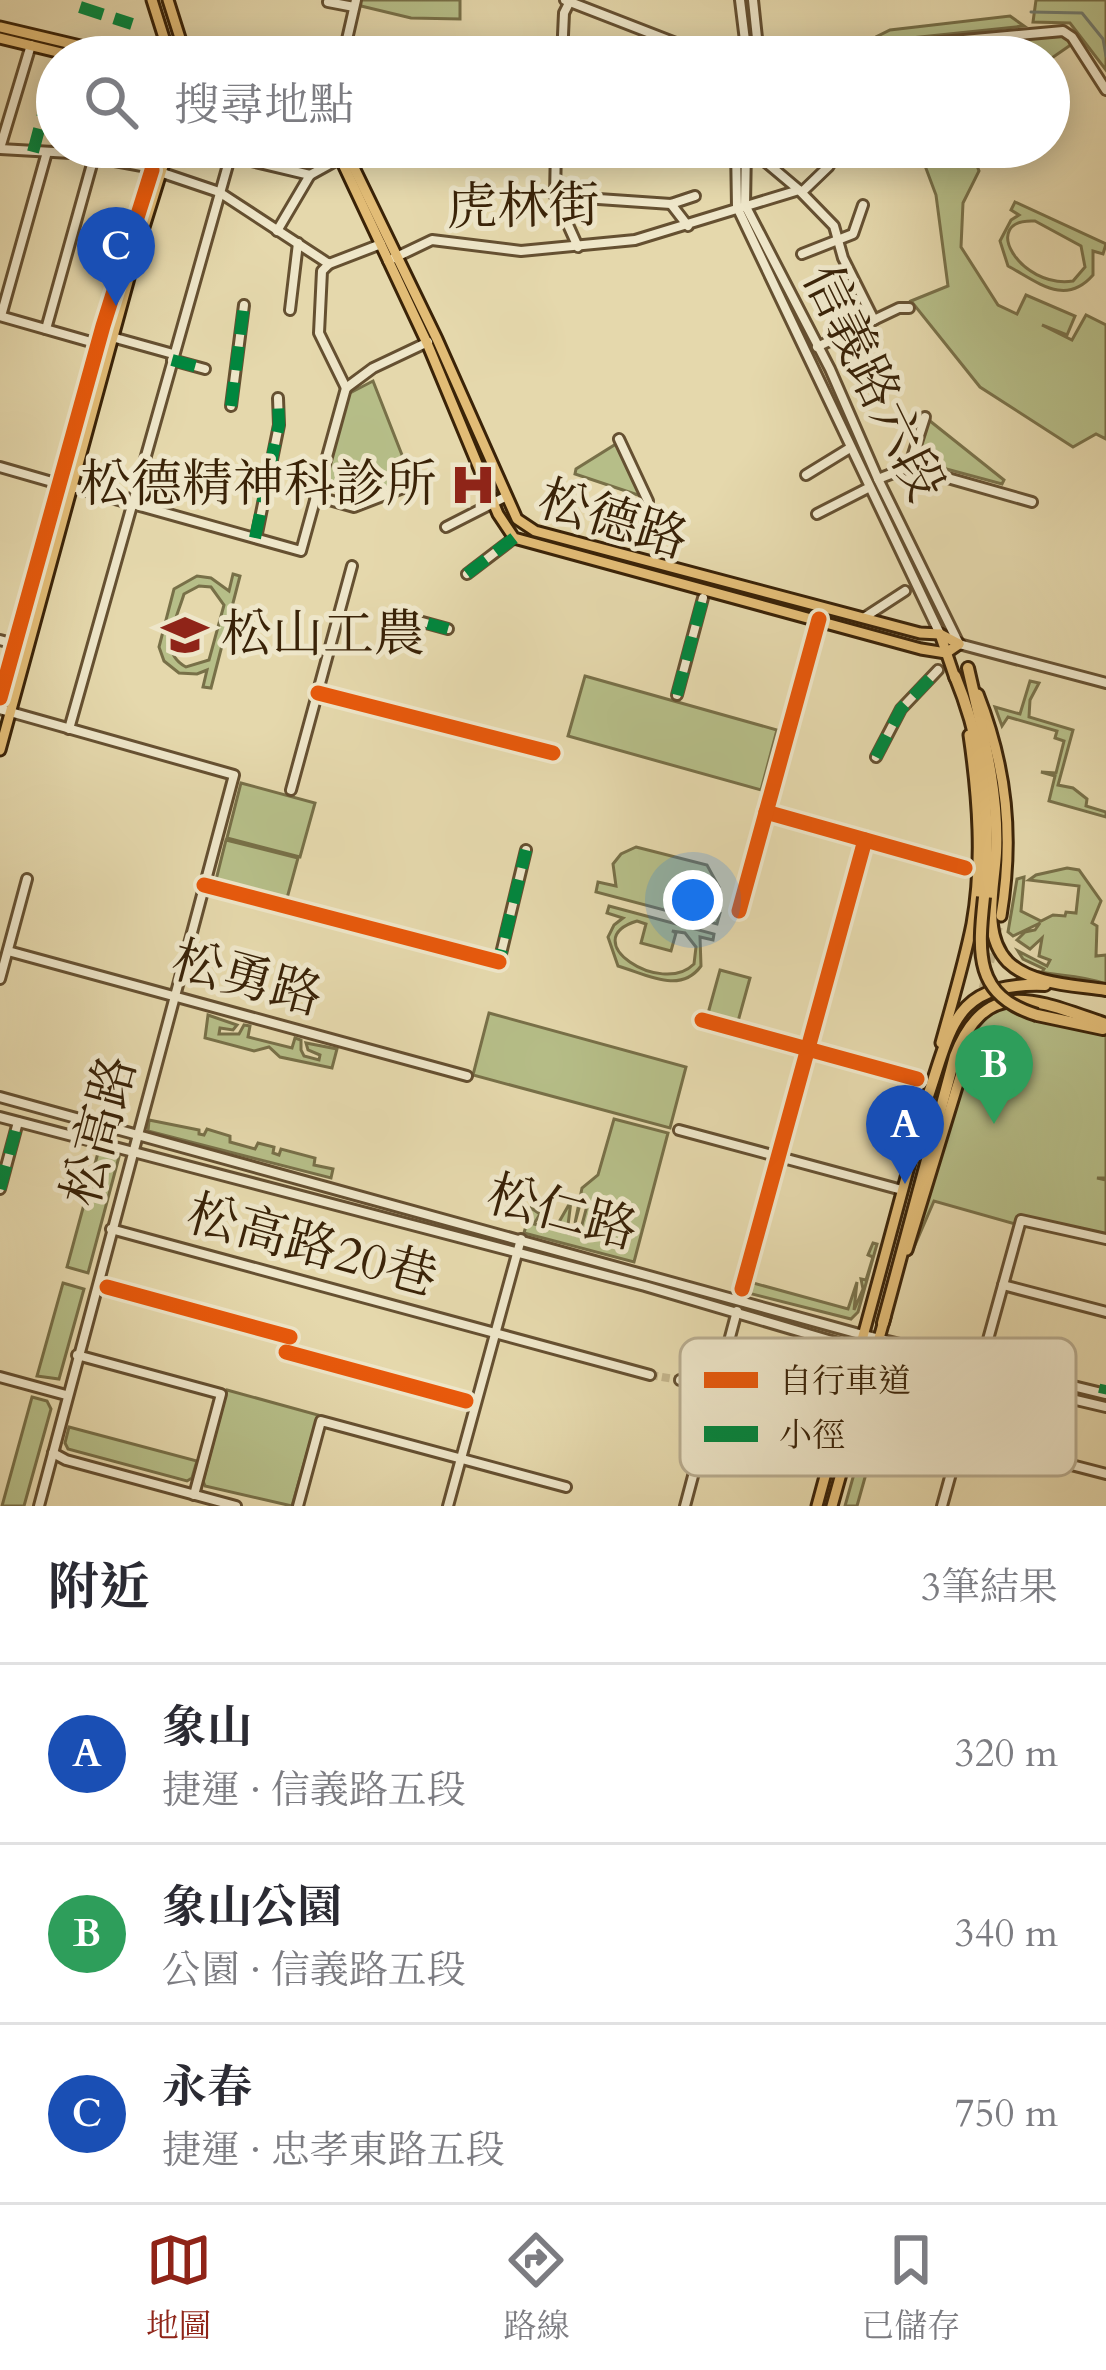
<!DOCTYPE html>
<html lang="zh-TW">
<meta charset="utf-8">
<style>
:root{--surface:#fff;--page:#f7f7f7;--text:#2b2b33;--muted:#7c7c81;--line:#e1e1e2;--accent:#8f2418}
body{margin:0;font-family:Cardo,"Noto Serif TC",serif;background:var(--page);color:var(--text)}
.you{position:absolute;left:693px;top:900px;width:42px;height:42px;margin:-30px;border:9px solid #fff;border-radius:50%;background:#1a73e8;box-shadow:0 0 0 18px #1a73e833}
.badge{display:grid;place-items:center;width:78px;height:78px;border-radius:50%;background:var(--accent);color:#fff;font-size:39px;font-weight:700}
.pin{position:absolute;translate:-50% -99px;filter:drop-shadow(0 3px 6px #0008)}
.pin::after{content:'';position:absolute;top:63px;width:42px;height:36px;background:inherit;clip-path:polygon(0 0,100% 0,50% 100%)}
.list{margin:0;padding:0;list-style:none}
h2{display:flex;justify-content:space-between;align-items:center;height:156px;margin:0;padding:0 48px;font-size:51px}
h2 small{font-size:39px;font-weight:400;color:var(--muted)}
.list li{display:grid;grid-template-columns:78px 1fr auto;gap:36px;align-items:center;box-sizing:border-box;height:180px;padding:0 48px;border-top:3px solid var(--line)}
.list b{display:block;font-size:45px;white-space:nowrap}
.list p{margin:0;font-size:39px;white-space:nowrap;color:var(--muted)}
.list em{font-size:39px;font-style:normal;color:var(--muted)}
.icon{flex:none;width:66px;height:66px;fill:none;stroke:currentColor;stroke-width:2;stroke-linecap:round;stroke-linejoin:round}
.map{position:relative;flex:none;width:1106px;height:1506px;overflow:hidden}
.search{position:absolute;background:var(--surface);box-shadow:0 6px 30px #0003;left:36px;right:36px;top:36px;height:132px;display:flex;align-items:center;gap:30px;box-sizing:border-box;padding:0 42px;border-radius:66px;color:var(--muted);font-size:45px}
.sheet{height:696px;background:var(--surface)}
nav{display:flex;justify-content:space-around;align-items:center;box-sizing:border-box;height:168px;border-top:3px solid var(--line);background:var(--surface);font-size:33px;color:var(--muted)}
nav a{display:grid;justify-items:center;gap:6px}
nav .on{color:var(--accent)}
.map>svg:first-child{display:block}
.green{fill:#b6be88;stroke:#787048;stroke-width:3;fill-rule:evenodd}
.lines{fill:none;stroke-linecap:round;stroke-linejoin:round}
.stream{stroke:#727c6f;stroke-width:3}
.minor-tunnel{stroke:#c3b48b;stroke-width:8;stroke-dasharray:8 4;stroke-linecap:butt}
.major-tunnel{stroke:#c3b48b;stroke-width:9;stroke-dasharray:9 4.5;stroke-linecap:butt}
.minor-casing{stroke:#655031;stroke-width:14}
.major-casing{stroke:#3a2308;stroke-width:15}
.highway-casing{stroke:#3a2308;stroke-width:16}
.minor{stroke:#eee6c9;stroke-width:8}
.major{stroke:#e2bc76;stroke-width:9}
.highway{stroke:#e2bc76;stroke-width:10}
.highway-bridge-casing{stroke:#3a2308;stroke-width:16;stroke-linecap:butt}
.highway-bridge{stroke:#e2bc76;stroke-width:10}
.quiet{stroke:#00873e;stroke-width:12;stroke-dasharray:24 12;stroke-linecap:butt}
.cycleway-casing{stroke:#eee6c9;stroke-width:22}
.cycleway{stroke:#e8590c;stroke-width:15}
.labels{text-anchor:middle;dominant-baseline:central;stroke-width:10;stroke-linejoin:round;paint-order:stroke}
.street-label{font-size:51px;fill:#3a2308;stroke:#eee6c9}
.poi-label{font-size:51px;fill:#3a2308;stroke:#eee6c9;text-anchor:end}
.key{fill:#eee6c9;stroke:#b8ac8f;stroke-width:3}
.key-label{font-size:33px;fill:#3a2308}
</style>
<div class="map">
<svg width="1106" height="1506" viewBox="0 0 1106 1506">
<rect width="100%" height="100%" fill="#e5d8ac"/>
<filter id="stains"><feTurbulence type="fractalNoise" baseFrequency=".00167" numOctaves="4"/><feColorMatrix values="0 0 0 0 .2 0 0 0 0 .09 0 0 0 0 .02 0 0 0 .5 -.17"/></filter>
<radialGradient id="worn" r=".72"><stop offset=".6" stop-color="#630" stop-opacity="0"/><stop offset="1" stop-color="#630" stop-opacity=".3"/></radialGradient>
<g class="green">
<polygon points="360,0 460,0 460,19 411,18 361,6"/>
<polygon points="1036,0 1106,0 1106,70 1070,23 1033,22"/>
<polygon points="1010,16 1024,26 911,38 887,57 862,57 876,37 890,30"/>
<polygon points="1059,32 1072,44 1049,60 1049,57 900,57 921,46"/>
<polygon points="918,147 970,147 979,171 963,203 961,247 998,305 1017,314 1026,295 1075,316 1067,335 1042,325 1072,340 1086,315 1106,325 1106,439 1096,434 1073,447 980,387 911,301 948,286 936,195"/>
<path d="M1015,202L1106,244L1103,254L1093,251V275C1065,307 1038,282 1008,266L1000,241L1011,220L1019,215L1011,210ZM1035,221L1081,246L1085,267L1073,281C1020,289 978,218 1035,221Z"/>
<polygon points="373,381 411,478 361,499 324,488 348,394"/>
<polygon points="925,417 1004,480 1002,484 913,460"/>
<polygon points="616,444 639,492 638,495 575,474 576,469"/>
<path d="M233,574L240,576L211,688L203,687L207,670L197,674L179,673L164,661L159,647L174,589L197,576L211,578L229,591ZM199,586L211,587L224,605L209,660L186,667C157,652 177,618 184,594Z"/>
<polygon points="585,676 777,730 761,790 568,736"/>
<polygon points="1030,681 1039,683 1030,700 1029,717 1073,730 1058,785 1073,788 1087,799 1086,806 1106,812 1106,817 1049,801 1055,776 1041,772 1056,773 1064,741 1055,738 1057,731 1008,717 1002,726 995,707 1020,714"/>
<polygon points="241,783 315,803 300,857 227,838"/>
<polygon points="226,840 298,858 286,902 215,884"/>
<polygon points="636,847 707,865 719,887 710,910 720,913 717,924 596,892 598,882 616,886 613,864 621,854"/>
<path d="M1067,868L1079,870L1101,901L1092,923L1097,926L1096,956L1106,955V984C1077,973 1048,977 1019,967L1041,974L1044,969L1023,959L1018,951L1047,966L1050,960L1039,956L1042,938L1030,949L1017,940L1025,932L1035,930L1040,923L1013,936L1008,932L1017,879L1024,877L1021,911L1041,921L1053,915L1065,916L1066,912L1076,913L1079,886L1029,880L1036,875Z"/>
<path d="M609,906L714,934L713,940L700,937L701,966C680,995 646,974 618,966L608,937L614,925L623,918L607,913ZM637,921L646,924L641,943L671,951L676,933L672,931L685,933L696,947L694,964C661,997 575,940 637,921Z"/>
<polygon points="720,970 750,978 737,1025 707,1017"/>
<path d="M1007,1006L1030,1017L1106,1034V1178H1097L1106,1180V1237L1018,1217L1015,1224L934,1201L912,1252L971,1056L961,1053C971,1029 982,1015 1007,1006Z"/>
<polygon points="489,1013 686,1067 670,1128 473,1075"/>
<polygon points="208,1015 237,1025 233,1030 220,1028 219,1034 239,1034 244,1025 250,1026 248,1037 292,1048 295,1038 301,1040 301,1050 304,1056 319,1060 320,1055 308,1050 306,1043 337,1049 332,1068 280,1057 269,1047 254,1051 205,1038"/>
<polygon points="614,1119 668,1133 634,1262 524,1233 531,1208 540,1214 534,1224 555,1229 571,1201 567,1233 579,1236 587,1206 580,1204 575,1223 582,1188 598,1175"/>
<polygon points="149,1120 199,1130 199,1134 204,1135 207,1129 230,1136 230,1142 255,1149 258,1143 274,1147 273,1153 279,1155 281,1149 315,1158 314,1165 333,1169 331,1178 148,1131"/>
<polygon points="99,1149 119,1157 88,1273 67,1267"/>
<polygon points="873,1243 877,1244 858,1312 851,1319 744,1292 746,1281 848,1309 857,1282 854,1310 863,1289 861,1279 866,1280 873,1257 868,1255"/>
<polygon points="63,1283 84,1289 59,1379 37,1376"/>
<polygon points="891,1371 918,1380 910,1406 916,1409 909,1439 878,1431 857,1506 845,1506 882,1374"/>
<polygon points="227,1390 318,1415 292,1506 205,1486 203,1481"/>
<polygon points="32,1397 47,1401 51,1409 24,1506 2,1506"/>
<polygon points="69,1427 197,1461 192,1478 187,1481 68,1449 65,1443"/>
</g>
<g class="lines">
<polyline class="stream" points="1031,12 1082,13 1103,39 1106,56"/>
<polyline class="minor-tunnel" points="650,1375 680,1380"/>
<polyline class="major-tunnel" points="967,1054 1001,916"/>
<g class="minor-casing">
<g id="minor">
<polyline points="565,0 712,57"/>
<polyline points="740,0 747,57"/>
<polyline points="753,0 759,57"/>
<polyline points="328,2 354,7"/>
<polyline points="343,57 356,0"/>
<polyline points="562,57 564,13 570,1"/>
<polyline points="897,57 920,44 1063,31 1072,37 1106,90"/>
<polyline points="556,147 555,196 578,247"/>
<polyline points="736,147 737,207 940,634"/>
<polyline points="746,147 745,205 830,369 878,479 959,644 1106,683"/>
<polyline points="748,147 799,190 834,226 843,258 874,320"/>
<polyline points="0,148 31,45"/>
<polyline points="0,149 71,153 142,166 219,192 329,264 381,244"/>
<polyline points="230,156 310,175"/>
<polyline points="802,192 829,166 826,147"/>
<polyline points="555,196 671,204 695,196"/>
<polyline points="671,204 688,226"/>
<polyline points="277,231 310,175 339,159"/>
<polyline points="802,254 853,234 863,205"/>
<polyline points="388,261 432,240 521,251 635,240 799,190"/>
<polyline points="329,264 322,271 319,333 346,388"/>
<polyline points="290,310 298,243"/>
<polyline points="0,316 98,344 112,337 173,354"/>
<polyline points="1,316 47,152"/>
<polyline points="46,329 94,157"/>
<polyline points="817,347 899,308 909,308"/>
<polyline points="172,360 205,369"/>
<polyline points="346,388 373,368 428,342"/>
<polyline points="231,406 244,305"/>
<polyline points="619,439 648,501"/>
<polyline points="0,467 59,484"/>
<polyline points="909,467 925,417"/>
<polyline points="806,475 850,448"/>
<polyline points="878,479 909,467 1032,502"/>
<polyline points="72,487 301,551 346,388"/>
<polyline points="315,496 354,507 424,480"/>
<polyline points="817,514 868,488"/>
<polyline points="446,527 505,497"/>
<polyline points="256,538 279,425 278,398"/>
<polyline points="467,574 514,538"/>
<polyline points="393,614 448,629"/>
<polyline points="865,617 905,591"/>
<polyline points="0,640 15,644"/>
<polyline points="318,693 553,753"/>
<polyline points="677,695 703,598"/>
<polyline points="0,709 234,775 39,1506"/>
<polyline points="69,729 233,147"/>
<polyline points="876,757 901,709 938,670"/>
<polyline points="291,790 352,566"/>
<polyline points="766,812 965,868"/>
<polyline points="204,885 499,962 526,850"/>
<polyline points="8,951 467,1076"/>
<polyline points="0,979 27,879"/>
<polyline points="702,1020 917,1079"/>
<polyline points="0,1097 863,1335 1106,1394"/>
<polyline points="0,1117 645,1286 859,1349 1106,1407"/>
<polyline points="679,1130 902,1190"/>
<polyline points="0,1189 18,1122"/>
<polyline points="111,1229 650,1375"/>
<polyline points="1003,1285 1106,1312"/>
<polyline points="742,1289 865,840"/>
<polyline points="77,1355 221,1394 194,1495"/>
<polyline points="0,1377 66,1395"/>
<polyline points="680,1380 717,1389"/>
<polyline points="963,1437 1106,1474"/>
<polyline points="53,1453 66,1460 236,1506"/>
<polyline points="298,1506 321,1421 566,1487"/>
<polyline points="448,1506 521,1239"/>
<polyline points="685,1506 737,1311"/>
<polyline points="942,1506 1021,1220 1106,1239"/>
</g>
</g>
<g class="major-casing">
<g id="major">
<polyline points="152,0 170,57"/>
<polyline points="168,0 186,57"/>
<polyline points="0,27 127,57"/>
<polyline points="0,38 78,57"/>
<polyline points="335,147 427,343 498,514 514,538 921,649 946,653 959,644"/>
<polyline points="344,147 437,339 517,519 535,531 920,633 940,634 959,644"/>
<polyline points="940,634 955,678"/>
<path d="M978,694C1007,768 1014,837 1001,916"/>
<polyline points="0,698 103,326 158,147"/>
<polyline points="0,750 135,256 169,147"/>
<path d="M941,1043C952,1003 964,964 972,924C983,862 978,797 969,735"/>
<polyline points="907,1250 967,1054"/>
<polyline points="817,1506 927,1100"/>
<polyline points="832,1506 885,1317"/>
</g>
</g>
<g class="highway-casing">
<g id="highway">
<path d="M968,668C982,730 999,790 996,853C994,888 981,934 1008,962C1032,985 1075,985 1106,990"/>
<path d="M955,676C985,749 991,819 984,897"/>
<polyline points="1037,1015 1103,1029"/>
<path d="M926,1102C952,1027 952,982 1045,985"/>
<path d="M883,1323L955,1056C987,973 1040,1002 1106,1024"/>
</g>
</g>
<use href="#minor" class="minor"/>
<use href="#major" class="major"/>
<use href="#highway" class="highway"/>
<g class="highway-bridge-casing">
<path id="highway-bridge" d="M984,897C978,953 974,996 1037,1015"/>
</g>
<use href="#highway-bridge" class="highway-bridge"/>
<g class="quiet">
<polyline points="80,7 132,24"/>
<polyline points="33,152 57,62"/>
<polyline points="172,360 205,369"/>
<polyline points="231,406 244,305"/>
<polyline points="255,538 279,425 278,398"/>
<polyline points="467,574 514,538"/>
<polyline points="393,614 448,629"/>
<polyline points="677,695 703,598"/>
<polyline points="876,757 901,709 938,670"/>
<polyline points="488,959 499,962 526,850"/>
<polyline points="0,1189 18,1122"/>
<polyline points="1104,1394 1106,1385"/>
</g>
<g class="cycleway-casing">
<g id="cycleway">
<polyline points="318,693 553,753"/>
<polyline points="0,698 103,326 152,170"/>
<polyline points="766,812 965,868"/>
<polyline points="204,885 499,962"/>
<polyline points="739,911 819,619"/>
<polyline points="702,1020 917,1079"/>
<polyline points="107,1287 290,1337"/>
<polyline points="742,1289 865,840"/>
<polyline points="286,1352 466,1401"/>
</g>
</g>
<use href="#cycleway" class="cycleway"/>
</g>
<defs>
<g id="hospital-bare" transform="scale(3.6)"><path d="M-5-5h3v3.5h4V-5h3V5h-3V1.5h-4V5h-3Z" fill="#8f2418" stroke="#eee6c9" stroke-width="2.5" paint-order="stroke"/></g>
<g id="school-bare" transform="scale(3.6)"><path d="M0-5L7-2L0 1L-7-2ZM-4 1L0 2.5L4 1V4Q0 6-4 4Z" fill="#8f2418" stroke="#eee6c9" stroke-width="2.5" paint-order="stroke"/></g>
</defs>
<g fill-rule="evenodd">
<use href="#hospital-bare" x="473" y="485"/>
<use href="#school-bare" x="185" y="635"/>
</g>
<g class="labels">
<g class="street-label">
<text transform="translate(523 207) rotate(-1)">虎林街</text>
<text transform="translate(873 383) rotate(64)">信義路六段</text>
<text transform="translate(613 520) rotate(17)">松德路</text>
<text transform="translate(247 979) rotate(15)">松勇路</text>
<text transform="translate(100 1131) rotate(-75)">松高路</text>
<text transform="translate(562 1213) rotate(15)">松仁路</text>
<text transform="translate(312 1246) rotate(15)">松高路20巷</text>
</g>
<g class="poi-label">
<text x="437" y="485">松德精神科診所</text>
<text x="221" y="635" text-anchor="start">松山工農</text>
</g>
</g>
<rect x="680" y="1338" width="396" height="138" rx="18" class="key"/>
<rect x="704" y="1372" width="54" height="16" fill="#e8590c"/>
<rect x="704" y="1426" width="54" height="16" fill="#00873e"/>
<g class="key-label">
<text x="779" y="1392">自行車道</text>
<text x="779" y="1446">小徑</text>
</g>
<rect width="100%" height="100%" filter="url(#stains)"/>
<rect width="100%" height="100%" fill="url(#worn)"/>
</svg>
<div class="you"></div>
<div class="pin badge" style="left:905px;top:1184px;background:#1a4fb4">A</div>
<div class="pin badge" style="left:994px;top:1124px;background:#2e9e5b">B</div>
<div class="pin badge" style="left:116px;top:306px;background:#1a4fb4">C</div>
<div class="search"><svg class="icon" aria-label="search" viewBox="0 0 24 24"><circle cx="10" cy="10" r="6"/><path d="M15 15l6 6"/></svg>搜尋地點</div>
</div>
<section class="sheet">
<h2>附近<small>3筆結果</small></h2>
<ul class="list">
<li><span class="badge" style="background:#1a4fb4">A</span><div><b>象山</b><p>捷運 · 信義路五段</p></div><em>320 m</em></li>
<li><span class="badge" style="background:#2e9e5b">B</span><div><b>象山公園</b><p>公園 · 信義路五段</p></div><em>340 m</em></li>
<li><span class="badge" style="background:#1a4fb4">C</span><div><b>永春</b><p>捷運 · 忠孝東路五段</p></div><em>750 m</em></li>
</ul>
</section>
<nav>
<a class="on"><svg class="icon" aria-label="map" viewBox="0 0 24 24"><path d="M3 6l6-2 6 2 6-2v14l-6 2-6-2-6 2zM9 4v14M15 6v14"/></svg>地圖</a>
<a><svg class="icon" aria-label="directions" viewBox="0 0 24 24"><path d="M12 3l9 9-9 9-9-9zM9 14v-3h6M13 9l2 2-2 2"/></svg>路線</a>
<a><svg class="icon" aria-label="saved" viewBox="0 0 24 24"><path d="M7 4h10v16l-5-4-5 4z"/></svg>已儲存</a>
</nav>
